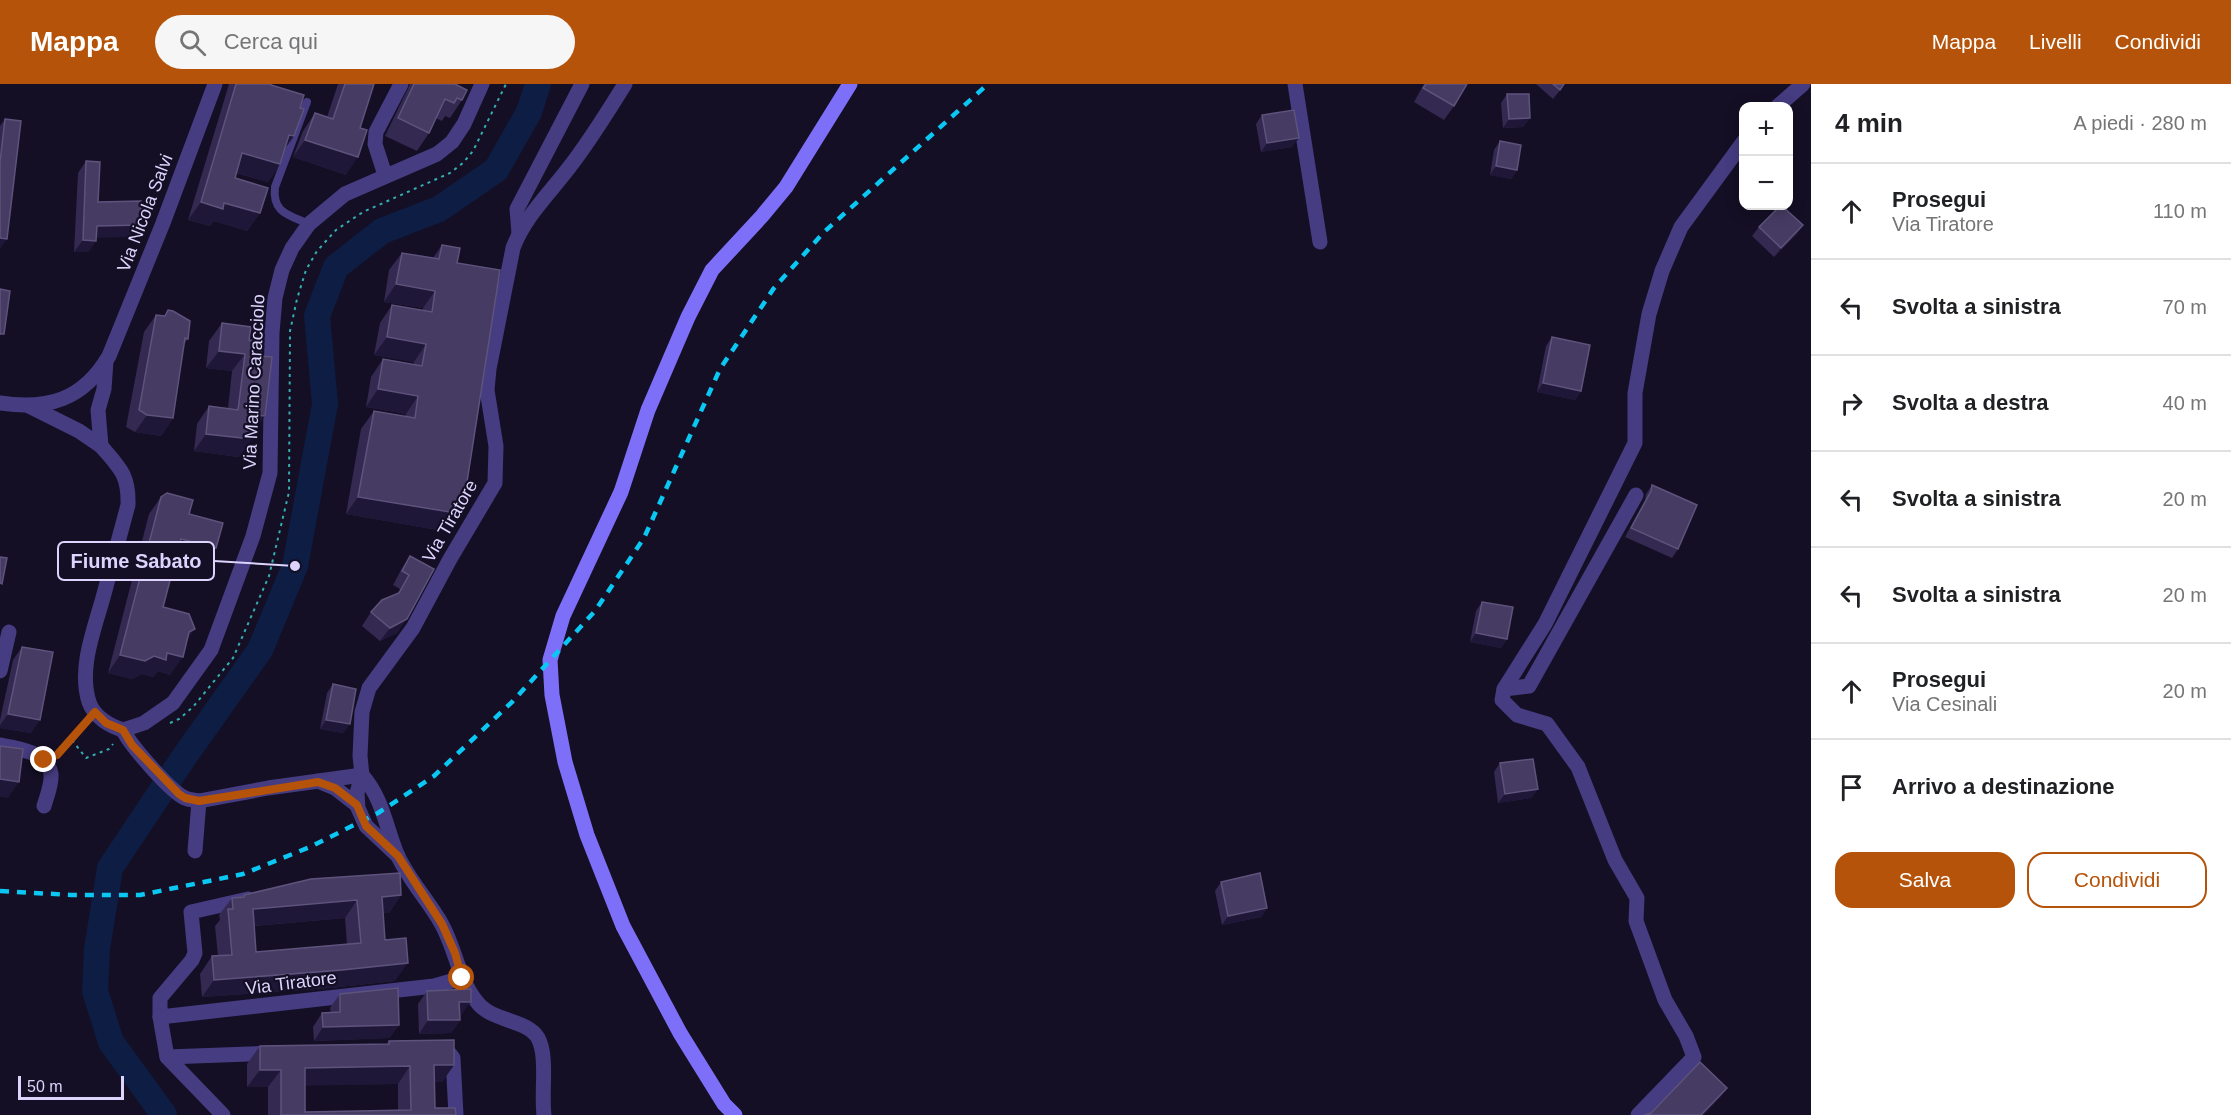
<!DOCTYPE html>
<html lang="it">
<meta charset="utf-8">
<style>
:root{--surface:#fff;--page:#f6f6f6;--text:#202124;--muted:#757577;--line:#e0e0e0;--accent:#b45309}
body{margin:0;font-family:Arial,sans-serif;background:var(--page);color:var(--text)}
.controls{position:absolute;right:18px;top:18px;display:grid;overflow:hidden;border-radius:12px;box-shadow:0 3px 15px #0003}
.controls button{width:54px;height:54px;display:grid;place-items:center;padding:0;border:0;border-bottom:2px solid var(--line);background:var(--surface);color:var(--text);font:30px sans-serif}
.scale{position:absolute;left:18px;bottom:15px;width:106px;box-sizing:border-box;padding-left:6px;border:3px solid #dcd4fd;border-top:0;font-size:16px;line-height:21px;white-space:nowrap;color:#dcd4fd;-webkit-text-stroke:4px #140f24;paint-order:stroke}
.stop{position:absolute;width:18px;height:18px;margin:-14px;border:4px solid #b45309;border-radius:50%;background:#fff}
.stop.end{background:#b45309;border-color:#fff;box-shadow:0 2px 6px #0008}
.list{margin:0;padding:0;list-style:none}
h2{display:flex;justify-content:space-between;align-items:center;height:78px;margin:0;padding:0 24px;font-size:26px}
h2 small{font-size:20px;font-weight:400;color:var(--muted)}
.list li{display:grid;grid-template-columns:39px 1fr auto;gap:18px;align-items:center;box-sizing:border-box;height:96px;padding:0 24px;border-top:2px solid var(--line)}
.list b{display:block;font-size:22px;white-space:nowrap}
.list p{margin:0;font-size:20px;white-space:nowrap;color:var(--muted)}
.list em{font-size:20px;font-style:normal;color:var(--muted)}
.actions{display:flex;gap:12px;padding:18px 24px}
.actions a{flex:1;padding:14px 0;border:2px solid var(--accent);border-radius:18px;text-align:center;font-size:21px;color:var(--accent)}
.actions .main{background:var(--accent);color:#fff}
.icon{flex:none;width:33px;height:33px;fill:none;stroke:currentColor;stroke-width:2;stroke-linecap:round;stroke-linejoin:round}
.map{position:relative;flex:none;width:1811px;height:1031px;overflow:hidden}
header{display:flex;align-items:center;gap:36px;box-sizing:border-box;height:84px;padding:0 30px;background:var(--accent);color:#fff}
header strong{font-size:28px}
nav{display:flex;gap:33px;margin-inline-start:auto;font-size:21px}
.search{width:420px;height:54px;background:var(--page);display:flex;align-items:center;gap:15px;box-sizing:border-box;padding:0 21px;border-radius:33px;color:var(--muted);font-size:22px}
main{display:flex}
aside{flex:1;background:var(--surface)}
.map>svg:first-child{display:block}
.lines{fill:none;stroke-linecap:round;stroke-linejoin:round}
.river{stroke:#0e1d44;stroke-width:26}
.path{stroke:#34aeb1;stroke-width:2;stroke-dasharray:3 4.5;stroke-linecap:butt}
.lane{stroke:#453c81;stroke-width:8}
.street{stroke:#453c81;stroke-width:15}
.secondary{stroke:#7e6ff9;stroke-width:15}
.rail{stroke:#0ac8f3;stroke-width:4.5;stroke-dasharray:9 8;stroke-linecap:butt}
.wall{fill:#342951;fill-rule:evenodd}
.shaded-wall{fill:#1f1737}
.building{fill:#463b63;stroke:#5d537c;stroke-width:1.5;fill-rule:evenodd}
.route{stroke:#b45309;stroke-width:8}
.labels{text-anchor:middle;dominant-baseline:central;stroke-width:4.5;stroke-linejoin:round;paint-order:stroke}
.street-label{font-size:18px;fill:#dcd4fd;stroke:#140f24}
.leader{fill:none;stroke:#dcd4fd;stroke-width:2}
.callout-dot{fill:#dcd4fd;stroke:#140f24;stroke-width:2}
.callout{fill:#140f24;stroke:#dcd4fd;stroke-width:2}
.callout-label{font-size:20px;text-anchor:middle;font-weight:bold;fill:#dcd4fd}
</style>
<header>
<strong>Mappa</strong>
<div class="search"><svg class="icon" aria-label="search" viewBox="0 0 24 24"><circle cx="10" cy="10" r="6"/><path d="M15 15l6 6"/></svg>Cerca qui</div>
<nav><a>Mappa</a><a>Livelli</a><a>Condividi</a></nav>
</header>
<main>
<div class="map">
<svg width="1811" height="1031" viewBox="0 0 1811 1031">
<rect width="100%" height="100%" fill="#140f24"/>
<g class="lines">
<polyline class="river" points="164,1031 111,958 95,907 97,865 110,784 184,673 260,566 295,482 325,320 317,232 336,183 382,147 439,125 496,86 529,28 538,0"/>
<g class="path">
<polyline points="170,639 179,635 193,623 233,574 269,492 289,408 290,247 297,215 306,186 317,167 336,146 363,128 450,89 463,79 473,67 506,0"/>
<polyline points="72,656 86,674 109,665 113,660"/>
<polyline points="57,671 86,640"/>
</g>
<path class="lane" d="M307,18L275,103C272,129 289,131 309,140"/>
<g class="street">
<polyline points="1295,0 1320,158"/>
<polyline points="1778,22 1803,0"/>
<polyline points="385,91 375,60 376,48 401,0"/>
<polyline points="519,150 517,125 582,0"/>
<path d="M0,319C48,326 83,316 109,272L163,139L215,0"/>
<polyline points="29,322 79,347 101,362 98,326 104,305 106,277"/>
<path d="M101,362C120,384 129,391 128,421C120,451 112,480 104,510C95,544 78,583 89,618C94,633 110,642 123,646"/>
<polyline points="0,587 9,548"/>
<polyline points="1504,605 1529,602 1636,411"/>
<polyline points="123,646 144,639 173,619 211,566 253,452 270,389 272,249 275,214 282,186 292,164 309,140 345,110 437,70 452,58 464,40 482,0"/>
<path d="M123,646C130,661 171,708 185,714C189,716 195,716 199,717L268,704L362,691"/>
<path d="M0,661C17,664 48,668 51,690C52,700 47,712 44,722"/>
<path d="M362,691C382,713 386,743 397,770C408,795 428,816 441,839C456,865 458,895 477,918C492,938 527,935 538,954C548,972 541,1008 544,1031"/>
<polyline points="318,697 335,704 357,721"/>
<polyline points="195,767 199,717"/>
<path d="M398,772L366,742L358,724L357,709L362,691L360,672L362,628L369,604L413,544L450,475L495,399L496,362L487,306L489,285L513,164C525,132 551,108 571,81C591,55 608,27 625,0"/>
<polyline points="248,815 191,828 195,869 192,876 160,914 160,933 434,902 462,894"/>
<polyline points="160,933 167,973 223,1031"/>
<polyline points="445,964 453,974 456,1031"/>
<polyline points="167,973 275,969"/>
<polyline points="1638,1031 1694,973 1686,952 1665,916 1636,837 1637,814 1615,776 1578,683 1547,640 1517,631 1502,616 1504,605 1545,540 1635,359 1635,309 1649,230 1662,187 1681,143 1744,57"/>
</g>
<polyline class="secondary" points="735,1031 724,1020 680,949 623,842 587,751 565,678 552,611 550,576 563,532 621,408 648,326 688,233 712,186 762,132 786,103 850,0"/>
<polyline class="rail" points="0,807 71,811 140,811 243,790 310,763 378,729 434,692 513,617 595,527 644,454 720,285 774,204 824,148 988,0"/>
</g>
<g class="wall">
<polygon points="229,0 271,0 271,1 300,24 294,52 285,64 280,80 268,98 236,89 235,94 260,129 247,147 214,137 210,142 188,136"/>
<polygon points="338,0 374,0 346,91 293,73 303,47 315,29 327,33"/>
<polygon points="410,0 455,0 462,16 450,34 445,32 442,37 436,34 429,49 417,67 385,52"/>
<polygon points="1424,0 1467,0 1454,22 1444,36 1414,18"/>
<polygon points="1536,0 1565,0 1553,15"/>
<polygon points="1507,10 1530,34 1523,43 1503,44 1501,19"/>
<polygon points="1262,31 1292,63 1261,68 1256,40"/>
<polygon points="5,35 0,165 0,42"/>
<polygon points="1500,57 1517,86 1511,95 1490,91 1494,66"/>
<polygon points="86,77 98,118 133,153 96,153 96,157 88,168 74,168 78,89"/>
<polygon points="1803,141 1797,150 1774,173 1752,152 1759,143"/>
<polygon points="442,161 457,179 449,448 346,430 361,345 374,327 405,332 406,330 366,323 371,293 383,275 413,281 414,278 374,271 380,239 392,221 423,226 423,224 384,218 389,186 402,169 433,174"/>
<polygon points="156,231 188,255 184,260 173,334 161,352 135,348 126,343 144,248"/>
<polygon points="222,239 249,256 253,350 252,350 251,355 239,373 194,367 197,340 209,322 228,324 232,287 206,284 209,257"/>
<polygon points="1552,253 1581,307 1575,316 1537,308 1546,262"/>
<polygon points="1652,401 1678,465 1672,474 1625,453 1645,416 1646,410"/>
<polygon points="161,413 189,430 204,482 176,475 163,523 187,556 170,591 158,587 153,593 142,590 132,595 108,589 149,430"/>
<polygon points="410,472 434,485 397,549 380,557 362,542 371,528 397,510 400,505 393,501 401,486"/>
<polygon points="1482,518 1507,555 1501,564 1470,558 1476,527"/>
<polygon points="22,563 31,649 0,644 0,636 13,576"/>
<polygon points="333,600 350,640 343,649 320,645 327,609"/>
<polygon points="1500,679 1538,705 1531,714 1498,719 1494,688"/>
<polygon points="1221,798 1267,824 1261,833 1222,841 1215,807"/>
<path d="M244,811H401L389,829H383L385,856L395,897L330,904L202,913L200,890L212,872H218L215,842L220,836L219,831L232,814L242,813ZM345,834L347,860L256,868L254,842Z"/>
<polygon points="427,907 461,931 460,932 460,936 451,949 419,950 418,920"/>
<polygon points="340,910 399,941 389,954 314,957 313,943 322,929 331,929 330,924"/>
<path d="M389,957L454,981L442,998H435V1024L456,1031H268V1003H247V980L260,962L387,960ZM398,1000V1026L305,1028V1001Z"/>
</g>
<g class="shaded-wall">
<polygon points="1530,34 1523,43 1503,44 1509,35"/>
<polygon points="289,51 294,52 281,70"/>
<polygon points="1299,54 1292,63 1261,68 1267,59"/>
<polygon points="305,56 358,73 346,91 293,73"/>
<polygon points="242,69 280,80 268,98 230,87"/>
<polygon points="1496,82 1517,86 1511,95 1490,91"/>
<polygon points="201,118 224,119 260,129 247,147 214,137 210,142 188,136"/>
<polygon points="141,141 133,153 89,154 97,142"/>
<polygon points="1803,141 1797,150 1774,173 1781,164"/>
<polygon points="0,154 7,155 0,165"/>
<polygon points="83,156 96,157 88,168 74,168"/>
<polygon points="396,200 435,207 423,224 384,218"/>
<polygon points="387,253 426,260 414,278 374,271"/>
<polygon points="219,267 245,270 232,287 206,284"/>
<polygon points="1543,299 1581,307 1575,316 1537,308"/>
<polygon points="378,305 418,312 406,330 366,323"/>
<polygon points="147,331 173,334 161,352 135,348"/>
<polygon points="254,331 265,332 253,350 241,349"/>
<polygon points="206,350 251,355 239,373 194,367"/>
<polygon points="358,413 462,430 449,448 346,430"/>
<polygon points="181,455 216,464 204,482 169,473"/>
<polygon points="407,535 397,549 380,557 390,544"/>
<polygon points="195,545 183,562 189,548"/>
<polygon points="1476,549 1507,555 1501,564 1470,558"/>
<polygon points="167,569 183,573 170,591 158,587 153,593 142,590 132,595 108,589 120,571 154,572"/>
<polygon points="8,630 40,636 31,649 0,644 0,641"/>
<polygon points="326,636 350,640 343,649 320,645"/>
<polygon points="0,695 19,698 8,714 0,713"/>
<polygon points="1538,705 1531,714 1498,719 1505,710"/>
<polygon points="401,811 389,829 370,830 382,813"/>
<polygon points="357,816 345,834 240,843 253,825"/>
<polygon points="1267,824 1261,833 1222,841 1228,832"/>
<polygon points="408,879 395,897 330,904 202,913 214,896"/>
<polygon points="459,918 471,918 461,931 450,932"/>
<polygon points="428,936 460,936 451,949 419,950"/>
<polygon points="399,941 389,954 314,957 323,943"/>
<polygon points="434,981 454,981 442,998 422,999"/>
<polygon points="410,982 398,1000 292,1002 305,984"/>
<polygon points="260,986 281,986 268,1003 247,1003"/>
<polygon points="1727,1004 1721,1013 1704,1031 1701,1031"/>
</g>
<g class="building">
<polygon points="236,0 271,0 271,1 304,11 300,24 304,25 294,52 289,51 280,80 242,69 235,94 268,104 260,129 224,119 223,125 201,118"/>
<polygon points="345,0 374,0 360,44 367,46 358,73 305,56 315,29 333,35"/>
<polygon points="414,0 455,0 467,6 462,16 457,14 454,19 445,15 429,49 398,34"/>
<polygon points="1426,0 1467,0 1454,22 1423,4"/>
<polygon points="1553,0 1564,0 1560,6"/>
<polygon points="1507,10 1529,10 1530,34 1509,35"/>
<polygon points="1294,26 1299,54 1267,59 1262,31"/>
<polygon points="5,35 21,37 7,155 0,154 0,78"/>
<polygon points="1500,57 1521,61 1517,86 1496,82"/>
<polygon points="86,77 100,78 98,118 141,117 141,141 97,142 96,157 83,156"/>
<polygon points="1780,122 1782,122 1803,141 1781,164 1759,143"/>
<polygon points="442,161 460,164 457,179 500,186 462,430 358,413 374,327 415,334 418,312 378,305 383,275 422,282 426,260 387,253 392,221 432,228 435,207 396,200 402,169 439,175"/>
<polygon points="0,205 10,207 4,250 0,250"/>
<polygon points="168,226 173,227 190,237 188,255 185,254 173,334 147,331 139,326 156,231 165,232"/>
<polygon points="222,239 251,243 249,256 262,257 261,272 272,273 265,332 254,331 251,355 206,350 209,322 238,326 245,270 219,267"/>
<polygon points="1552,253 1590,261 1581,307 1543,299"/>
<polygon points="1652,401 1697,421 1678,465 1631,444 1651,407"/>
<polygon points="167,409 193,416 189,430 223,439 216,464 181,455 163,523 189,530 195,545 189,548 183,573 167,569 166,576 154,572 145,577 120,571 161,413"/>
<polygon points="410,472 434,485 407,535 390,544 371,528 382,516 399,509 409,491 402,487"/>
<polygon points="0,473 7,474 2,500 0,499"/>
<polygon points="1482,518 1513,523 1507,555 1476,549"/>
<polygon points="22,563 53,568 40,636 8,630"/>
<polygon points="333,600 356,605 350,640 326,636"/>
<polygon points="0,662 23,665 19,698 0,695"/>
<polygon points="1533,675 1538,705 1505,710 1500,679"/>
<path d="M400,789L401,811L382,813L385,856L406,854L408,879L342,886L214,896L212,872L232,871L228,825H233L232,814L244,813V811L311,795ZM357,816L361,859L256,868L253,825Z"/>
<polygon points="1260,789 1267,824 1228,832 1221,798"/>
<polygon points="398,904 399,941 323,943 322,929 340,928 340,910"/>
<polygon points="471,905 471,918 459,918 460,936 428,936 427,907"/>
<path d="M454,956V981H434L435,1024H455L456,1031H281V986H260V962L389,960V957ZM410,982L411,1026L305,1028V984Z"/>
<polygon points="1700,978 1727,1004 1701,1031 1644,1031 1651,1029"/>
</g>
<g class="lines">
<polyline class="route" points="44,676 57,671 95,628 106,639 123,646 132,661 179,710 185,714 199,717 318,698 335,704 357,721 366,742 398,772 442,840 455,869 462,894"/>
</g>
<g class="labels">
<g class="street-label">
<text transform="translate(145 129) rotate(-69)">Via Nicola Salvi</text>
<text transform="translate(254 298) rotate(-87)">Via Marino Caracciolo</text>
<text transform="translate(450 437) rotate(-60)">Via Tiratore</text>
<text transform="translate(291 899) rotate(-7)">Via Tiratore</text>
</g>
</g>
<path class="leader" d="M295 482L214 477"/>
<circle class="callout-dot" cx="295" cy="482" r="6"/>
<rect class="callout" x="58" y="458" width="156" height="38" rx="6"/>
<g class="callout-label">
<text x="136" y="484">Fiume Sabato</text>
</g>
</svg>
<div class="controls">
<button>+</button>
<button>−</button>
</div>
<div class="scale">50 m</div>
<div class="stop" style="left:462px;top:894px"></div>
<div class="stop end" style="left:44px;top:676px"></div>
</div>
<aside>
<h2>4 min<small>A piedi · 280 m</small></h2>
<ul class="list">
<li><svg class="icon" aria-label="ahead" viewBox="0 0 24 24"><path d="M12 20V5M6 11l6-6 6 6"/></svg><div><b>Prosegui</b><p>Via Tiratore</p></div><em>110 m</em></li>
<li><svg class="icon" aria-label="left" viewBox="0 0 24 24"><path d="M17 20v-9H6M10 6l-5 5 5 5"/></svg><div><b>Svolta a sinistra</b></div><em>70 m</em></li>
<li><svg class="icon" aria-label="right" viewBox="0 0 24 24"><path d="M7 20v-9h11M14 6l5 5-5 5"/></svg><div><b>Svolta a destra</b></div><em>40 m</em></li>
<li><svg class="icon" aria-label="left" viewBox="0 0 24 24"><path d="M17 20v-9H6M10 6l-5 5 5 5"/></svg><div><b>Svolta a sinistra</b></div><em>20 m</em></li>
<li><svg class="icon" aria-label="left" viewBox="0 0 24 24"><path d="M17 20v-9H6M10 6l-5 5 5 5"/></svg><div><b>Svolta a sinistra</b></div><em>20 m</em></li>
<li><svg class="icon" aria-label="ahead" viewBox="0 0 24 24"><path d="M12 20V5M6 11l6-6 6 6"/></svg><div><b>Prosegui</b><p>Via Cesinali</p></div><em>20 m</em></li>
<li><svg class="icon" aria-label="arrive" viewBox="0 0 24 24"><path d="M6 21V4h12l-3 4 3 4H6"/></svg><div><b>Arrivo a destinazione</b></div></li>
</ul>
<div class="actions"><a class="main">Salva</a><a>Condividi</a></div>
</aside>
</main>
